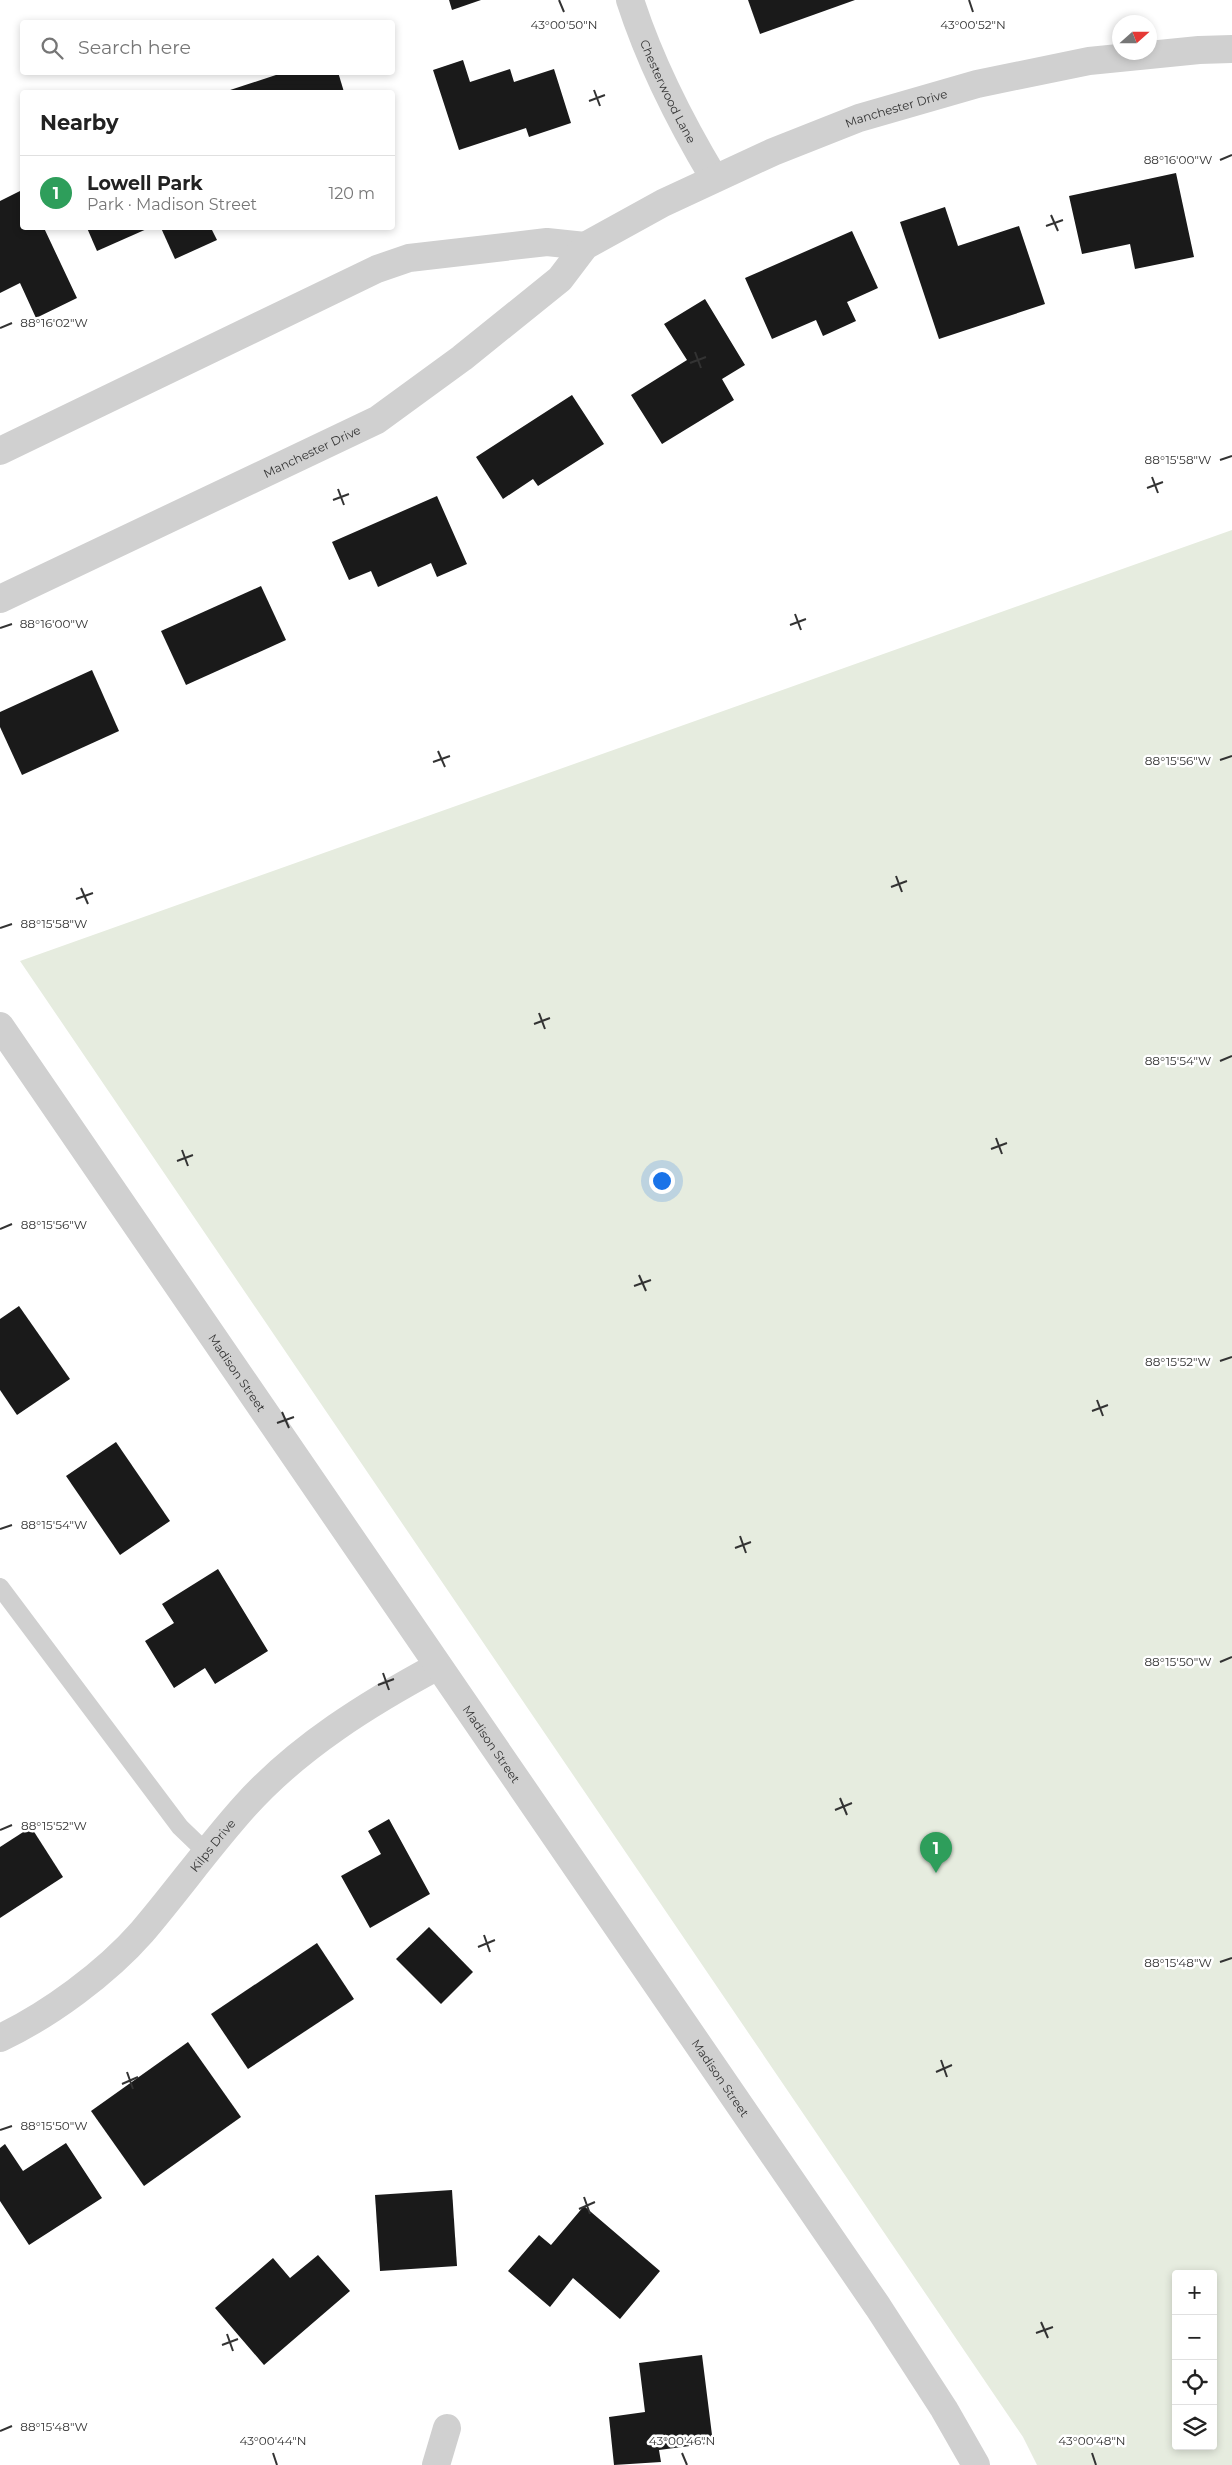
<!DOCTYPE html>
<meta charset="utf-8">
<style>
:root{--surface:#fff;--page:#f2f2f2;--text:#222;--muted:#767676;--line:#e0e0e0;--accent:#db2777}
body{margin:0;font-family:Montserrat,sans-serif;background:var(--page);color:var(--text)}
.controls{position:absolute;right:15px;bottom:15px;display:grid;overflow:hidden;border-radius:5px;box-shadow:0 2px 8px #0003}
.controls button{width:45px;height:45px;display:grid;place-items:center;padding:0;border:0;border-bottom:1px solid var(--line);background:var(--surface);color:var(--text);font:25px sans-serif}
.compass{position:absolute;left:1112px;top:15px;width:45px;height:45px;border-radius:50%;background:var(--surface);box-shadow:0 2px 8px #0003;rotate:69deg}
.you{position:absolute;left:661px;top:1180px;width:18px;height:18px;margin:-12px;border:4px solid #fff;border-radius:50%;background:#1a73e8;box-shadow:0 0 0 8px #1a73e833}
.badge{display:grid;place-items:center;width:32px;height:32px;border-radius:50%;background:var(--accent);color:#fff;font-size:16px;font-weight:700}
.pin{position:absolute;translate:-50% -41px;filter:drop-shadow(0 1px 2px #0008)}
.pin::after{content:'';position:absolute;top:26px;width:18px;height:15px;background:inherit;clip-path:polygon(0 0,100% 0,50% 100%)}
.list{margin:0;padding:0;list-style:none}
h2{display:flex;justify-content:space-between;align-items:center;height:65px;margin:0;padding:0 20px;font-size:21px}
h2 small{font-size:16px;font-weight:400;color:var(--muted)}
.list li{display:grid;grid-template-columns:32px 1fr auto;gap:15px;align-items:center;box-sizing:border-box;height:75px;padding:0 20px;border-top:1px solid var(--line)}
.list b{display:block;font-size:19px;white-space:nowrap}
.list p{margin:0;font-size:16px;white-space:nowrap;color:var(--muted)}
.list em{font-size:16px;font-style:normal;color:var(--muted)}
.icon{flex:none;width:28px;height:28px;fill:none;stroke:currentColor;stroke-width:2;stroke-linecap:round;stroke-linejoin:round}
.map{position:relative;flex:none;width:1232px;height:2465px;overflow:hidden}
.search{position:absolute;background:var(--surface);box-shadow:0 2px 8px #0003;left:20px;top:20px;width:375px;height:55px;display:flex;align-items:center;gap:12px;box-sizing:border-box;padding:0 18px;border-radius:5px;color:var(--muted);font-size:19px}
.panel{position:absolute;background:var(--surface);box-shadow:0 2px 8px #0003;left:20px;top:90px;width:375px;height:140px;border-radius:5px}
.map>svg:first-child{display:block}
.green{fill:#e6ecdf;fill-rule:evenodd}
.building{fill:#1a1a1a}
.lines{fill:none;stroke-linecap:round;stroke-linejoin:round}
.service{stroke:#d0d0d0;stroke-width:18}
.minor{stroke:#d0d0d0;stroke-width:28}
.tertiary{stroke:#d0d0d0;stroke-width:28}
.ticks{fill:none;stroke:#333;stroke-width:2}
.labels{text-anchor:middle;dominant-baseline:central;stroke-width:5;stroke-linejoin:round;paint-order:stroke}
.street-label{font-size:12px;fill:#333;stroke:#fff}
.ticks-label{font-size:12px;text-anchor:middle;fill:#333;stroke:#fff;stroke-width:5;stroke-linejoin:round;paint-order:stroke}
</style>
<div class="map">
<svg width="1232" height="2465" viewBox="0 0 1232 2465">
<rect width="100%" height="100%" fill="#fff"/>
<path class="green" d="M1232,530V2465H1037L1023,2437L20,961ZM1176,2274H1213V2446H1176Z"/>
<g class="building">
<polygon points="449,0 481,0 452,10"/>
<polygon points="748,0 855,0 760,34"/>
<polygon points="463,60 470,82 510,69 514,82 554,69 571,123 529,137 526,128 459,150 433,70"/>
<polygon points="285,72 338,72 344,92 224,92"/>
<polygon points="1176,173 1194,257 1135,269 1130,244 1082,254 1069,196"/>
<polygon points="22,190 22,228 44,228 77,298 36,318 20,283 0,293 0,201"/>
<polygon points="945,207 958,246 1019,226 1045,304 939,339 900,222"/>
<polygon points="87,228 149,228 97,251"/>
<polygon points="161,228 211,228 217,240 175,259"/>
<polygon points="852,231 878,288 847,302 856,321 823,336 816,320 772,339 745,278"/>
<polygon points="705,299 745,365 722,379 734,400 662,444 631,395 687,360 664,324"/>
<polygon points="572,395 604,444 538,486 533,479 503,499 476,457"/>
<polygon points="437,496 467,564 437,577 431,563 378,587 371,571 349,580 332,542"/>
<polygon points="261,586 286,640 186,685 161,631"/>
<polygon points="92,670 119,731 22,775 0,727 0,712"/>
<polygon points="19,1306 70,1379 17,1415 0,1390 0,1319"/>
<polygon points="116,1442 170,1521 120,1555 66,1476"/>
<polygon points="218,1569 268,1651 215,1684 205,1668 174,1688 145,1641 174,1623 162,1604"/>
<polygon points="389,1819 430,1894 370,1928 341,1876 381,1854 368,1831"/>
<polygon points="31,1827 63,1877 0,1918 0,1847"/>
<polygon points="429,1927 473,1972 441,2004 396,1959"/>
<polygon points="317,1943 354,1999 248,2069 211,2014"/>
<polygon points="188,2042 241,2117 144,2186 91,2111"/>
<polygon points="66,2143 102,2198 29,2245 0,2201 0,2148 5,2144 23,2171"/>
<polygon points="452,2190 457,2266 380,2271 375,2195"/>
<polygon points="584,2206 660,2271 620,2319 573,2278 550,2307 508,2271 539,2235 551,2245"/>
<polygon points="318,2255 350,2291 264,2365 215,2308 273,2258 290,2278"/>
<polygon points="702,2355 713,2443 659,2450 661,2462 614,2465 609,2417 645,2412 639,2363"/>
</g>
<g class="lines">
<polyline class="service" points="0,1587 180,1827 206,1852"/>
<g class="minor">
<path id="s1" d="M630,0C650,62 681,123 714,178"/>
<polyline points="0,451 377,269 409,258 547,242 585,246"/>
<path id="s2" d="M0,599L377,420L462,358L560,279L585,246L663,203L773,152L859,118L977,84L1089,61L1199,50L1232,49"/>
<path id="s3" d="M0,2038C49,2015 106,1973 142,1932C177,1891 209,1846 245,1806C298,1747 369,1703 438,1666"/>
<polyline points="436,2465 447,2428"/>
</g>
<path class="tertiary" id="s4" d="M0,1026L878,2307L944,2409L976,2465"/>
</g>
<path class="ticks" d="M559,0L564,12M969,0L973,12M594,90L600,106M589,101L605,95M1220,160L1232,155M1051,215L1058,231M1046,226L1063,220M0,328L12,323M695,352L701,368M690,363L706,357M1220,460L1232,456M1152,477L1158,493M1147,488L1163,482M338,489L344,505M333,500L349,494M795,614L801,630M790,625L806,619M0,628L12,624M438,751L445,767M1220,760L1232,756M433,762L450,756M896,876L902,892M891,887L907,881M81,888L88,904M76,899L93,893M0,928L12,924M539,1013L545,1029M534,1024L550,1018M1220,1061L1232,1056M996,1138L1002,1154M991,1149L1007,1143M182,1150L188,1166M177,1161L193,1155M0,1229L12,1224M639,1275L646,1291M634,1286L651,1280M1220,1361L1232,1357M1097,1400L1103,1416M1092,1411L1108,1405M282,1412L289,1428M277,1423L294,1417M0,1529L12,1525M740,1536L746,1553M735,1548L751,1542M1220,1662L1232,1657M383,1673L389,1690M378,1685L394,1679M840,1798L847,1815M835,1810L852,1803M0,1830L12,1825M484,1935L490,1952M478,1947L495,1940M1220,1962L1232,1958M941,2060L947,2077M127,2072L133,2089M936,2072L952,2065M122,2084L138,2077M0,2130L12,2126M584,2197L590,2214M579,2209L595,2202M1041,2322L1048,2338M1036,2333L1053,2327M227,2334L233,2351M222,2345L238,2339M0,2431L12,2426M273,2453L277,2465M682,2453L687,2465M1092,2453L1096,2465"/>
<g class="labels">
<g class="street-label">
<text stroke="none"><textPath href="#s1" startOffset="99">Chesterwood Lane</textPath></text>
<text stroke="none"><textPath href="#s2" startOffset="1031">Manchester Drive</textPath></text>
<text stroke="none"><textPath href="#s2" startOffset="345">Manchester Drive</textPath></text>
<text stroke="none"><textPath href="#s4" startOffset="420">Madison Street</textPath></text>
<text stroke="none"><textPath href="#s4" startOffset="870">Madison Street</textPath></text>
<text stroke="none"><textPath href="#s3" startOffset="290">Kilps Drive</textPath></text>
<text stroke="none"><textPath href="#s4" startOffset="1275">Madison Street</textPath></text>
</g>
</g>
<g class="ticks-label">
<text x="564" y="29">43°00'50"N</text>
<text x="973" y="29">43°00'52"N</text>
<text x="1178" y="164">88°16'00"W</text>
<text x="54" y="327">88°16'02"W</text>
<text x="1178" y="464">88°15'58"W</text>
<text x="54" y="628">88°16'00"W</text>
<text x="1178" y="765">88°15'56"W</text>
<text x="54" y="928">88°15'58"W</text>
<text x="1178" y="1065">88°15'54"W</text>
<text x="54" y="1229">88°15'56"W</text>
<text x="1178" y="1366">88°15'52"W</text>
<text x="54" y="1529">88°15'54"W</text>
<text x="1178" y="1666">88°15'50"W</text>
<text x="54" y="1830">88°15'52"W</text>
<text x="1178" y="1967">88°15'48"W</text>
<text x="54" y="2130">88°15'50"W</text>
<text x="54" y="2431">88°15'48"W</text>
<text x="273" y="2445">43°00'44"N</text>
<text x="682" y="2445">43°00'46"N</text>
<text x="1092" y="2445">43°00'48"N</text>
</g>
</svg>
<div class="controls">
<button>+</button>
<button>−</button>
<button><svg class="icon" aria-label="locate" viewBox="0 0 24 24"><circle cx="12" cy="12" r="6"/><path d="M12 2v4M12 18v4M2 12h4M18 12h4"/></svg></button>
<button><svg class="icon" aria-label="layers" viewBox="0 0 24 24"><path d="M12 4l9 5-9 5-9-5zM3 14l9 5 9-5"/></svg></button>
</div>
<svg class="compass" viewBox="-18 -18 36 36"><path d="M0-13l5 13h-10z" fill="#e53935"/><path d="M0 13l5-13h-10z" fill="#767676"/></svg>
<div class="you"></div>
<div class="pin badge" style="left:936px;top:1873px;background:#2e9e5b">1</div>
<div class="search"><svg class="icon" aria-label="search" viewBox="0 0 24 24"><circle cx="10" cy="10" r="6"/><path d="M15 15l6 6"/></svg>Search here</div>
<section class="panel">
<h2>Nearby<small></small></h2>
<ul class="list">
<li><span class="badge" style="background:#2e9e5b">1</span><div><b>Lowell Park</b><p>Park · Madison Street</p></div><em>120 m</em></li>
</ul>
</section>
</div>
